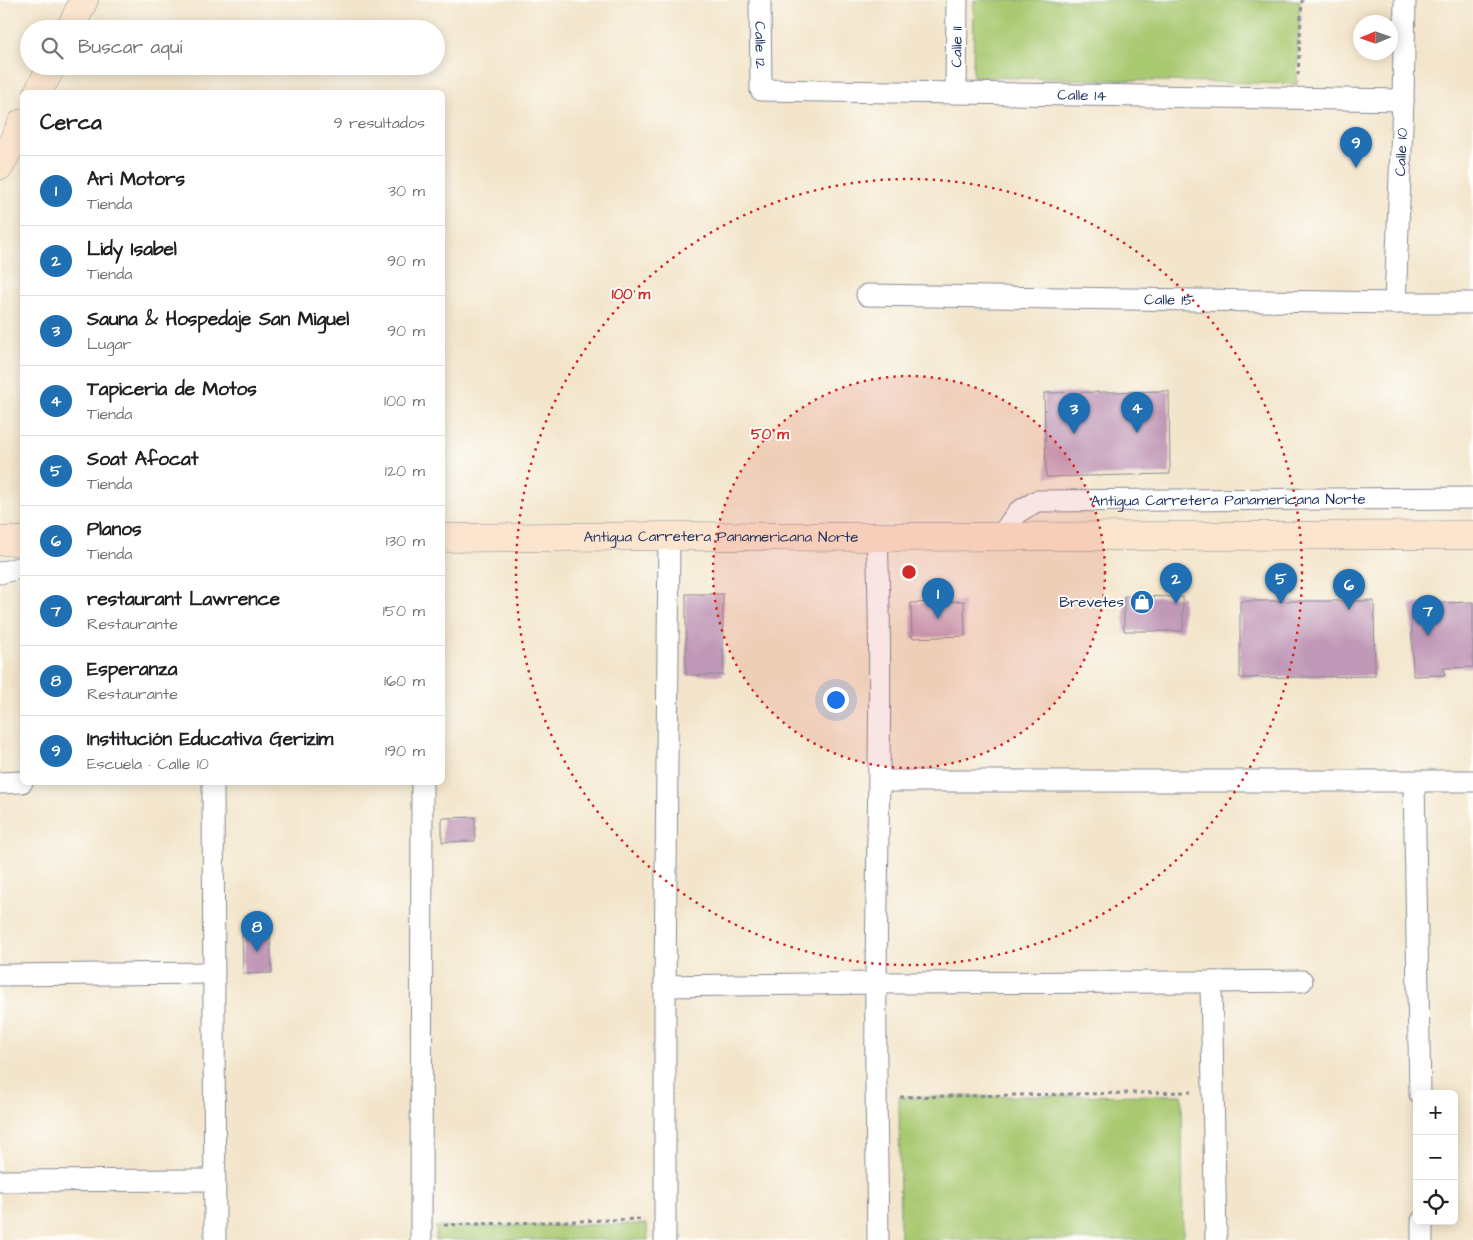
<!DOCTYPE html>
<html lang="es">
<meta charset="utf-8">
<style>
:root{--surface:#fff;--page:#f2f2f2;--text:#202124;--muted:#757577;--line:#e0e0e0;--accent:#1f6fb2}
body{margin:0;font-family:"Architects Daughter",sans-serif;background:var(--page);color:var(--text)}
.controls{position:absolute;right:15px;bottom:15px;display:grid;overflow:hidden;border-radius:8px;box-shadow:0 2px 12px #0003}
.controls button{width:45px;height:45px;display:grid;place-items:center;padding:0;border:0;border-bottom:1px solid var(--line);background:var(--surface);color:var(--text);font:25px sans-serif}
.compass{position:absolute;left:1353px;top:15px;width:45px;height:45px;border-radius:50%;background:var(--surface);box-shadow:0 2px 12px #0003;rotate:268deg}
.you{position:absolute;left:835px;top:699px;width:18px;height:18px;margin:-12px;border:4px solid #fff;border-radius:50%;background:#1a73e8;box-shadow:0 0 0 8px #1a73e833}
.badge{display:grid;place-items:center;width:32px;height:32px;border-radius:50%;background:var(--accent);color:#fff;font-size:16px;font-weight:700}
.pin{position:absolute;translate:-50% -41px;filter:drop-shadow(0 1px 2px #0008)}
.pin::after{content:'';position:absolute;top:26px;width:18px;height:15px;background:inherit;clip-path:polygon(0 0,100% 0,50% 100%)}
.list{margin:0;padding:0;list-style:none}
h2{display:flex;justify-content:space-between;align-items:center;height:65px;margin:0;padding:0 20px;font-size:21px}
h2 small{font-size:16px;font-weight:400;color:var(--muted)}
.list li{display:grid;grid-template-columns:32px 1fr auto;gap:15px;align-items:center;box-sizing:border-box;height:70px;padding:0 20px;border-top:1px solid var(--line)}
.list b{display:block;font-size:19px;white-space:nowrap}
.list p{margin:0;font-size:16px;white-space:nowrap;color:var(--muted)}
.list em{font-size:16px;font-style:normal;color:var(--muted)}
.icon{flex:none;width:28px;height:28px;fill:none;stroke:currentColor;stroke-width:2;stroke-linecap:round;stroke-linejoin:round}
.map{position:relative;flex:none;width:1473px;height:1240px;overflow:hidden}
.search{position:absolute;background:var(--surface);box-shadow:0 2px 12px #0003;left:20px;top:20px;width:425px;height:55px;display:flex;align-items:center;gap:12px;box-sizing:border-box;padding:0 18px;border-radius:28px;color:var(--muted);font-size:19px}
.panel{position:absolute;background:var(--surface);box-shadow:0 2px 12px #0003;left:20px;top:90px;width:425px;height:695px;border-radius:8px}
.map>svg:first-child{display:block}
.green{fill:#a9c971;stroke:#627c68}
.building{fill:#c199b8}
.lines{fill:none;stroke-linecap:round;stroke-linejoin:round}
.street-casing{stroke:#878a94;stroke-width:23}
.secondary-casing{stroke:#878a94;stroke-width:29}
.path{stroke:#878a94;stroke-width:3;stroke-dasharray:4 4;stroke-linecap:butt}
.street{stroke:#fff;stroke-width:21}
.secondary{stroke:#fce5cf;stroke-width:28}
.ring{fill:none;stroke:#d62828;stroke-width:2.5;stroke-dasharray:2.5 5}
.labels{text-anchor:middle;dominant-baseline:central;stroke-width:4;stroke-linejoin:round;paint-order:stroke}
.street-label{font-size:15px;fill:#1b2f5e;stroke:#fdfcf7}
.poi-label{font-size:15px;fill:#1b2f5e;stroke:#fdfcf7;text-anchor:end}
.centre{fill:#d62828;stroke:#fdfcf7;stroke-width:2.5}
.ring-label{font-size:15px;text-anchor:middle;font-weight:bold;fill:#d62828;stroke:#fdfcf7;stroke-width:4;stroke-linejoin:round;paint-order:stroke}
</style>
<div class="map">
<svg width="1473" height="1240" viewBox="0 0 1473 1240">
<rect width="100%" height="100%" fill="#fdfcf7"/>
<filter id="ink" filterUnits="userSpaceOnUse"><feTurbulence type="fractalNoise" baseFrequency=".02" numOctaves="2"/><feDisplacementMap in="SourceGraphic" scale="10" xChannelSelector="R" yChannelSelector="G"/><feConvolveMatrix kernelMatrix="1 2 1 2 8 2 1 2 1" color-interpolation-filters="sRGB"/></filter>
<filter id="wash" filterUnits="userSpaceOnUse"><feTurbulence type="fractalNoise" baseFrequency=".0096" numOctaves="4" result="noise"/><feDisplacementMap in="SourceGraphic" scale="20" xChannelSelector="R" yChannelSelector="G"/><feGaussianBlur stdDeviation="1.12" result="paint"/><feColorMatrix in="noise" values="0 0 0 0 0 0 0 0 0 0 0 0 0 0 0 0 0 1.4 0 .05"/><feComposite in="paint" operator="in"/></filter>
<g filter="url(#wash)">
<rect width="100%" height="100%" fill="#f3e5cb"/>
<g class="green">
<polygon points="974,0 1300,0 1297,84 973,77"/>
<polygon points="1182,1095 1183,1240 900,1240 899,1097"/>
<polygon points="647,1224 648,1240 436,1240 436,1227"/>
</g>
<g id="blocks">
<g class="building">
<polygon points="1169,391 1170,474 1046,477 1044,393"/>
<rect x="686" y="594" width="37" height="81"/>
<polygon points="1124,596 1183,597 1183,631 1124,631"/>
<polygon points="964,601 965,636 912,638 911,603"/>
<polygon points="1240,601 1374,601 1375,676 1240,678"/>
<polygon points="1473,602 1473,667 1444,668 1445,675 1413,676 1411,604"/>
<polygon points="475,817 475,841 442,842 442,818"/>
<polygon points="270,930 272,973 243,974 242,931"/>
</g>
</g>
</g>
<g filter="url(#ink)">
<use href="#blocks" fill-opacity="0" stroke="#878a94" stroke-width="1"/>
<g class="lines">
<g class="street-casing">
<g id="street">
<path id="s1" d="M760,0L761,90L1403,100"/>
<path id="s2" d="M956,93L957,0"/>
<path id="s3" d="M867,295L1395,303H1473"/>
<path id="s4" d="M1395,303L1403,100L1405,0"/>
<path d="M877,537C883,686 877,834 876,983C875,1069 877,1154 878,1240"/>
<path id="s5" d="M1000,537L1018,512L1037,501L1473,498"/>
<polyline points="0,573 22,567"/>
<polyline points="880,781 1473,781"/>
<polyline points="213,782 215,1240"/>
<polyline points="1414,782 1420,1094"/>
<polyline points="0,783 22,782"/>
<polyline points="0,975 214,973"/>
<polyline points="1211,982 1216,1240"/>
<polyline points="665,986 876,983 1211,982 1302,981"/>
<polyline points="0,1181 213,1180"/>
<polyline points="1422,1221 1422,1240"/>
<polyline points="421,1240 422,782"/>
<polyline points="665,1240 665,986 669,536"/>
</g>
</g>
<g class="secondary-casing">
<g id="secondary">
<polyline points="70,29 84,0"/>
<polyline points="38,92 52,66"/>
<polyline points="0,166 22,123"/>
<path id="s6" d="M442,538L669,536L877,537L1473,535"/>
<polyline points="0,541 22,541"/>
</g>
</g>
<g class="path">
<polyline points="1298,75 1302,0"/>
<polyline points="900,1097 1191,1092"/>
<polyline points="444,1225 643,1219"/>
</g>
<use href="#street" class="street"/>
<use href="#secondary" class="secondary"/>
</g>
</g>
<circle cx="909" cy="572" r="196" fill="#d62828" fill-opacity=".12"/>
<g class="ring">
<circle cx="909" cy="572" r="196"/>
<circle cx="909" cy="572" r="393"/>
</g>
<defs>
<g id="shop-disc" transform="scale(1.25)"><circle r="9.5" fill="#1f6fb2" stroke="#fdfcf7"/><path d="M-5-2.5h2.3a2.7 3.5 0 0 1 5.4 0H5L5.5 6h-11ZM-1.5-2.5h3a1.5 2.3 0 0 0-3 0Z" fill="#fff"/></g>
</defs>
<g fill-rule="evenodd">
<use href="#shop-disc" x="1142" y="602"/>
</g>
<g class="labels">
<g class="street-label">
<text stroke="none"><textPath href="#s1" startOffset="45">Calle 12</textPath></text>
<text stroke="none"><textPath href="#s2" startOffset="46">Calle 11</textPath></text>
<text stroke="none"><textPath href="#s1" startOffset="411">Calle 14</textPath></text>
<text stroke="none"><textPath href="#s4" startOffset="151">Calle 10</textPath></text>
<text stroke="none"><textPath href="#s3" startOffset="302">Calle 15</textPath></text>
<text stroke="none"><textPath href="#s5" startOffset="244">Antigua Carretera Panamericana Norte</textPath></text>
<text stroke="none"><textPath href="#s6" startOffset="279">Antigua Carretera Panamericana Norte</textPath></text>
</g>
<g class="poi-label">
<text x="1124" y="602">Brevetes</text>
</g>
</g>
<circle cx="909" cy="572" r="8" class="centre"/>
<g class="ring-label">
<text x="631" y="299">100 m</text>
<text x="770" y="439">50 m</text>
</g>
</svg>
<div class="controls">
<button>+</button>
<button>−</button>
<button><svg class="icon" aria-label="locate" viewBox="0 0 24 24"><circle cx="12" cy="12" r="6"/><path d="M12 2v4M12 18v4M2 12h4M18 12h4"/></svg></button>
</div>
<svg class="compass" viewBox="-18 -18 36 36"><path d="M0-13l5 13h-10z" fill="#e53935"/><path d="M0 13l5-13h-10z" fill="#757577"/></svg>
<div class="you"></div>
<div class="pin badge" style="left:938px;top:619px">1</div>
<div class="pin badge" style="left:1176px;top:604px">2</div>
<div class="pin badge" style="left:1074px;top:434px">3</div>
<div class="pin badge" style="left:1137px;top:433px">4</div>
<div class="pin badge" style="left:1281px;top:604px">5</div>
<div class="pin badge" style="left:1349px;top:610px">6</div>
<div class="pin badge" style="left:1428px;top:636px">7</div>
<div class="pin badge" style="left:257px;top:952px">8</div>
<div class="pin badge" style="left:1356px;top:168px">9</div>
<div class="search"><svg class="icon" aria-label="search" viewBox="0 0 24 24"><circle cx="10" cy="10" r="6"/><path d="M15 15l6 6"/></svg>Buscar aquí</div>
<section class="panel">
<h2>Cerca<small>9 resultados</small></h2>
<ul class="list">
<li><span class="badge">1</span><div><b>Ari Motors</b><p>Tienda</p></div><em>30 m</em></li>
<li><span class="badge">2</span><div><b>Lidy Isabel</b><p>Tienda</p></div><em>90 m</em></li>
<li><span class="badge">3</span><div><b>Sauna &amp; Hospedaje San Miguel</b><p>Lugar</p></div><em>90 m</em></li>
<li><span class="badge">4</span><div><b>Tapiceria de Motos</b><p>Tienda</p></div><em>100 m</em></li>
<li><span class="badge">5</span><div><b>Soat Afocat</b><p>Tienda</p></div><em>120 m</em></li>
<li><span class="badge">6</span><div><b>Planos</b><p>Tienda</p></div><em>130 m</em></li>
<li><span class="badge">7</span><div><b>restaurant Lawrence</b><p>Restaurante</p></div><em>150 m</em></li>
<li><span class="badge">8</span><div><b>Esperanza</b><p>Restaurante</p></div><em>160 m</em></li>
<li><span class="badge">9</span><div><b>Institución Educativa Gerizim</b><p>Escuela · Calle 10</p></div><em>190 m</em></li>
</ul>
</section>
</div>
